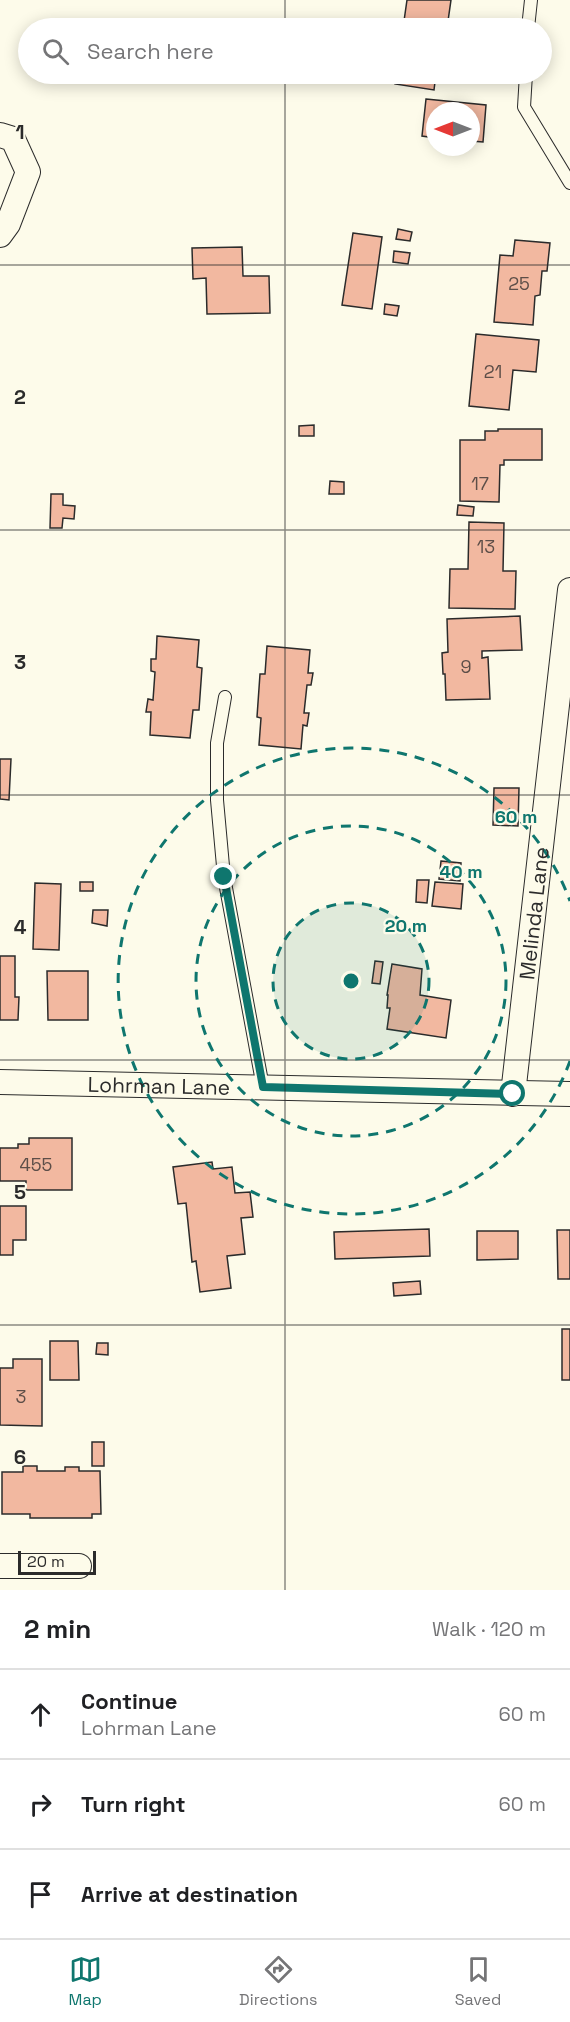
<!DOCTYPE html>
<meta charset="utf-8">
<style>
:root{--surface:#fff;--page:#f2f2f2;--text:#202124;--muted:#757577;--line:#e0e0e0;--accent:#0f766e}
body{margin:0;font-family:"Space Grotesk",sans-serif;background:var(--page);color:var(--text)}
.compass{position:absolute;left:426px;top:102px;width:54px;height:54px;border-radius:50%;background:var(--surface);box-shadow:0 3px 15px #0003;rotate:270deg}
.scale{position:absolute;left:18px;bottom:15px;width:78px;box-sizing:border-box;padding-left:6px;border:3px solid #2b2b2b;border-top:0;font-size:16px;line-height:21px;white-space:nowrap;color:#2b2b2b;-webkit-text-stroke:4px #fdfbea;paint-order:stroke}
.stop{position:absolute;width:18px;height:18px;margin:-14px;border:4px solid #0f766e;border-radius:50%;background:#fff}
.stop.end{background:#0f766e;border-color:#fff;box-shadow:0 2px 6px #0008}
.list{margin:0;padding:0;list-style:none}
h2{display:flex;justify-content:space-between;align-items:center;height:78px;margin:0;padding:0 24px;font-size:26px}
h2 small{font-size:20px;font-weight:400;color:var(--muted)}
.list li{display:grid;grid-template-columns:39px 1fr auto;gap:18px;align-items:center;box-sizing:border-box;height:90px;padding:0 24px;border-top:2px solid var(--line)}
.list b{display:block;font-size:22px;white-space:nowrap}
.list p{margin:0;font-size:20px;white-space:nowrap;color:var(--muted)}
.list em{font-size:20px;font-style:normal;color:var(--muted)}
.icon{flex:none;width:33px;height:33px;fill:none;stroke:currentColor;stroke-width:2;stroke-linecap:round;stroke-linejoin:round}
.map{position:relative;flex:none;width:570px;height:1590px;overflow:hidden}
.search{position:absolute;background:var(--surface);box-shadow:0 3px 15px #0003;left:18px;right:18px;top:18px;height:66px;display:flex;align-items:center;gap:15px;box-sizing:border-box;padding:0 21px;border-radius:33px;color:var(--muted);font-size:22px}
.sheet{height:348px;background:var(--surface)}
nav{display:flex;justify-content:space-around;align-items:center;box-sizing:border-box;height:84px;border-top:2px solid var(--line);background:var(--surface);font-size:16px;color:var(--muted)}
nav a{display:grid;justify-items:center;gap:3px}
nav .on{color:var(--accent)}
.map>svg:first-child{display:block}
.building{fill:#f2b8a0;stroke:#2b2b2b;stroke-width:1.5}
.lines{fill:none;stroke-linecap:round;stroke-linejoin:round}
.lane-casing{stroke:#2b2b2b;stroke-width:14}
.street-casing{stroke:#2b2b2b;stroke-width:26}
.lane{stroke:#fdfbea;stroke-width:12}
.street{stroke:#fdfbea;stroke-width:24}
.route{stroke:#0f766e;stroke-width:8}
.grid{fill:none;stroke:#2b2b2b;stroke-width:1.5;stroke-opacity:0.55}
.ring{fill:none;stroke:#0f766e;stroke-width:3;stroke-dasharray:10 8}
.labels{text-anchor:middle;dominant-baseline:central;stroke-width:4.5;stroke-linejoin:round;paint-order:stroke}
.number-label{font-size:18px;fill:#5d4e48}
.street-label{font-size:21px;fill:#2b2b2b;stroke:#fdfbea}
.grid-label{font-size:20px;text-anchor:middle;font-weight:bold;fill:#2b2b2b;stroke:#fdfbea;stroke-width:4.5;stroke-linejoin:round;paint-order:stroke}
.centre{fill:#0f766e;stroke:#fdfbea;stroke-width:3}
.ring-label{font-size:18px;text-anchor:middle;font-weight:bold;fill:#0f766e;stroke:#fdfbea;stroke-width:4.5;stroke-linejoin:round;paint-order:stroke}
</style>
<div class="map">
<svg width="570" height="1590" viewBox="0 0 570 1590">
<rect width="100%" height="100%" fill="#fdfbea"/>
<g class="building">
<polygon points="407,0 451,0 447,28 403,28"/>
<polygon points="356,74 373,74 372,81 356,80"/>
<polygon points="397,74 436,74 434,90 395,84"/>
<polygon points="426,99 486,105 483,142 471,141 471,111 435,111 435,138 422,136"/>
<polygon points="398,229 412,232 410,241 396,239"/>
<polygon points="353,233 382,237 372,309 342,305"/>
<polygon points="515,240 550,243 547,271 542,271 540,295 535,296 533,325 494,322 500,255 513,256"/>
<polygon points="242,247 243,276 269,276 270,313 207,314 206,278 193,279 192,248"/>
<polygon points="394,251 410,253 408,264 393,262"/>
<polygon points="385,304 399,306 397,316 384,314"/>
<polygon points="476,334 539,340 536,372 513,370 509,410 469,406"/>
<polygon points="314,425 314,436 299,436 299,426"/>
<polygon points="498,429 542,429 542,460 504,460 504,465 500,465 499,502 460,501 460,440 485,440 485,431 498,431"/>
<polygon points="330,481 344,482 344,494 329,494"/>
<polygon points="51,494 63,494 63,505 75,506 74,519 63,518 62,528 50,528"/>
<polygon points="458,505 474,507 473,516 457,515"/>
<polygon points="469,522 504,523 503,571 516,571 515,609 449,608 450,569 468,569"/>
<polygon points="520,616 522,650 482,651 482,658 488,657 490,699 446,700 445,674 443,674 442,653 448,652 447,619"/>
<polygon points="157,636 199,640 197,667 202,668 199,710 193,710 190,738 150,735 151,712 146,712 148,699 153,700 155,672 151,671 151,659 156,659"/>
<polygon points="267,646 310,650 308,673 313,673 311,685 307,685 304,713 309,713 307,726 303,725 301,749 259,745 261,718 257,717 260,674 265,674"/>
<polygon points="0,759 11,759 9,800 0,799"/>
<polygon points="494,788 519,788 518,826 493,825"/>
<polygon points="441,861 461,863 460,881 439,879"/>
<polygon points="417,880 429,880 427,903 416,902"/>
<rect x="80" y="882" width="13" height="9"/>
<polygon points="435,882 463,884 461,909 432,906"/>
<polygon points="35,883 61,884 59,950 33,949"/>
<polygon points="93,910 108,910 107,926 92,923"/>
<polygon points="0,956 15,956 15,997 19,997 18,1020 0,1020"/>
<polygon points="375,961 383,962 380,984 372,983"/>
<polygon points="392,964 422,969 420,995 451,1000 446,1038 387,1029 390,1008 387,1008 388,995 387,995"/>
<polygon points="47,971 88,971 88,1020 48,1020"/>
<polygon points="29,1138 72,1138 72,1190 26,1190 26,1181 0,1181 0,1148 18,1148 18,1144 29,1144"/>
<polygon points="212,1162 213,1169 232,1167 235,1193 250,1192 253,1217 241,1218 245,1254 227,1256 231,1288 200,1292 196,1261 192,1262 186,1203 178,1204 173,1167"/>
<polygon points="0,1206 26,1206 26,1240 13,1240 13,1255 0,1255"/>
<polygon points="429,1229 430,1256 335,1259 334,1232"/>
<polygon points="557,1230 570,1230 570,1279 558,1279"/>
<polygon points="477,1231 518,1231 518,1259 477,1260"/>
<polygon points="420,1281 421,1294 394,1296 393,1283"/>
<rect x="562" y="1329" width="8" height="51"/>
<polygon points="50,1341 78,1341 79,1380 50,1380"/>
<polygon points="97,1343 108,1343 108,1355 96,1354"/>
<polygon points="13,1359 42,1359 42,1426 0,1425 0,1368 13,1368"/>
<rect x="92" y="1442" width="12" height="24"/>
<polygon points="23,1466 37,1466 37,1471 65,1471 65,1467 79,1467 79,1471 100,1471 101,1514 92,1514 92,1518 30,1518 30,1514 2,1514 2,1472 23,1472"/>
</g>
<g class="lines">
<g class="lane-casing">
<g id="lane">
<polyline points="528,28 531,0"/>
<polyline points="526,74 524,107 570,183"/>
<polyline points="225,697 217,743 217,800 224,877 263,1087"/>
</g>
</g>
<g class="street-casing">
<g id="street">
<polyline points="0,135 13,139 28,172 8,224 0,235"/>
<path id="s1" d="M0,1082L570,1094"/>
<path id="s2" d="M513,1094L570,590"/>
<polyline points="0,1566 79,1566"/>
</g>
</g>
<use href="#lane" class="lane"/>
<use href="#street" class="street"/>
</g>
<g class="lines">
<polyline class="route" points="224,877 263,1087 513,1094"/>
</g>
<path class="grid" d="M285,0V28M285,74V1590M0,265H570M0,530H570M0,795H570M0,1060H570M0,1325H570"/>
<circle cx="351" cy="981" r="78" fill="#0f766e" fill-opacity=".12"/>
<g class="ring">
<circle cx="351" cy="981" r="78"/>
<circle cx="351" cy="981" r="155"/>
<path d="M570 1061A233 233 0 1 1 570 901"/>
</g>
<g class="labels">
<g class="number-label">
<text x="519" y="283">25</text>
<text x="493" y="371">21</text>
<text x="480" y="483">17</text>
<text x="486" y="546">13</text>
<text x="466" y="666">9</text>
<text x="36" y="1164">455</text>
<text x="21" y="1396">3</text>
</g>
<g class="street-label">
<text stroke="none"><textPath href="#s2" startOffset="182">Melinda Lane</textPath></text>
<text stroke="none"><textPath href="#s1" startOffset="159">Lohrman Lane</textPath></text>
</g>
</g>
<g class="grid-label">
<text x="20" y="139">1</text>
<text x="20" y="404">2</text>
<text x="20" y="669">3</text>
<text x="20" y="934">4</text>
<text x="20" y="1199">5</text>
<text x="20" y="1464">6</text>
</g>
<circle cx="351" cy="981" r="9" class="centre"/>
<g class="ring-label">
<text x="516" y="823">60 m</text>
<text x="461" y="878">40 m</text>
<text x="406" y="932">20 m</text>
</g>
</svg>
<svg class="compass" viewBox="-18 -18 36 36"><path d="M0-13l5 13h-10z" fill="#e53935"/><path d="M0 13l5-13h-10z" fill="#757577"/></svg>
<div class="scale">20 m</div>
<div class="stop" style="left:513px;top:1094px"></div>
<div class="stop end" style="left:224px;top:877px"></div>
<div class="search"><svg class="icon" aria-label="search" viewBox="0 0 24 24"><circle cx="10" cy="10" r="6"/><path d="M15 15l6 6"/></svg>Search here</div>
</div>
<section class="sheet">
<h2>2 min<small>Walk · 120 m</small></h2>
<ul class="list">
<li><svg class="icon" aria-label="ahead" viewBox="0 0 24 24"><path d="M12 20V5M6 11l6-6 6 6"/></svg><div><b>Continue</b><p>Lohrman Lane</p></div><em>60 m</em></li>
<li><svg class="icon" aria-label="right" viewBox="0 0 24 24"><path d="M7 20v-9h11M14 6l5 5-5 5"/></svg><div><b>Turn right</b></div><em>60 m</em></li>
<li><svg class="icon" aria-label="arrive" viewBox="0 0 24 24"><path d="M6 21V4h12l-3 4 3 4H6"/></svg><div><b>Arrive at destination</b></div></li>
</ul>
</section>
<nav>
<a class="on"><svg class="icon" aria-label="map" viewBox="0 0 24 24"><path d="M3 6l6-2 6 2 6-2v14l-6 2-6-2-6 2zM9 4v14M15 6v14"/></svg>Map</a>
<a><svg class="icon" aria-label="directions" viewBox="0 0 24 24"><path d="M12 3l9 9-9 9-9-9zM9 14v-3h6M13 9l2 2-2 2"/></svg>Directions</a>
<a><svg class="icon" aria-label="saved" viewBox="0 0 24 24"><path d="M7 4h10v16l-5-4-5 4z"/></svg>Saved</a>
</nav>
